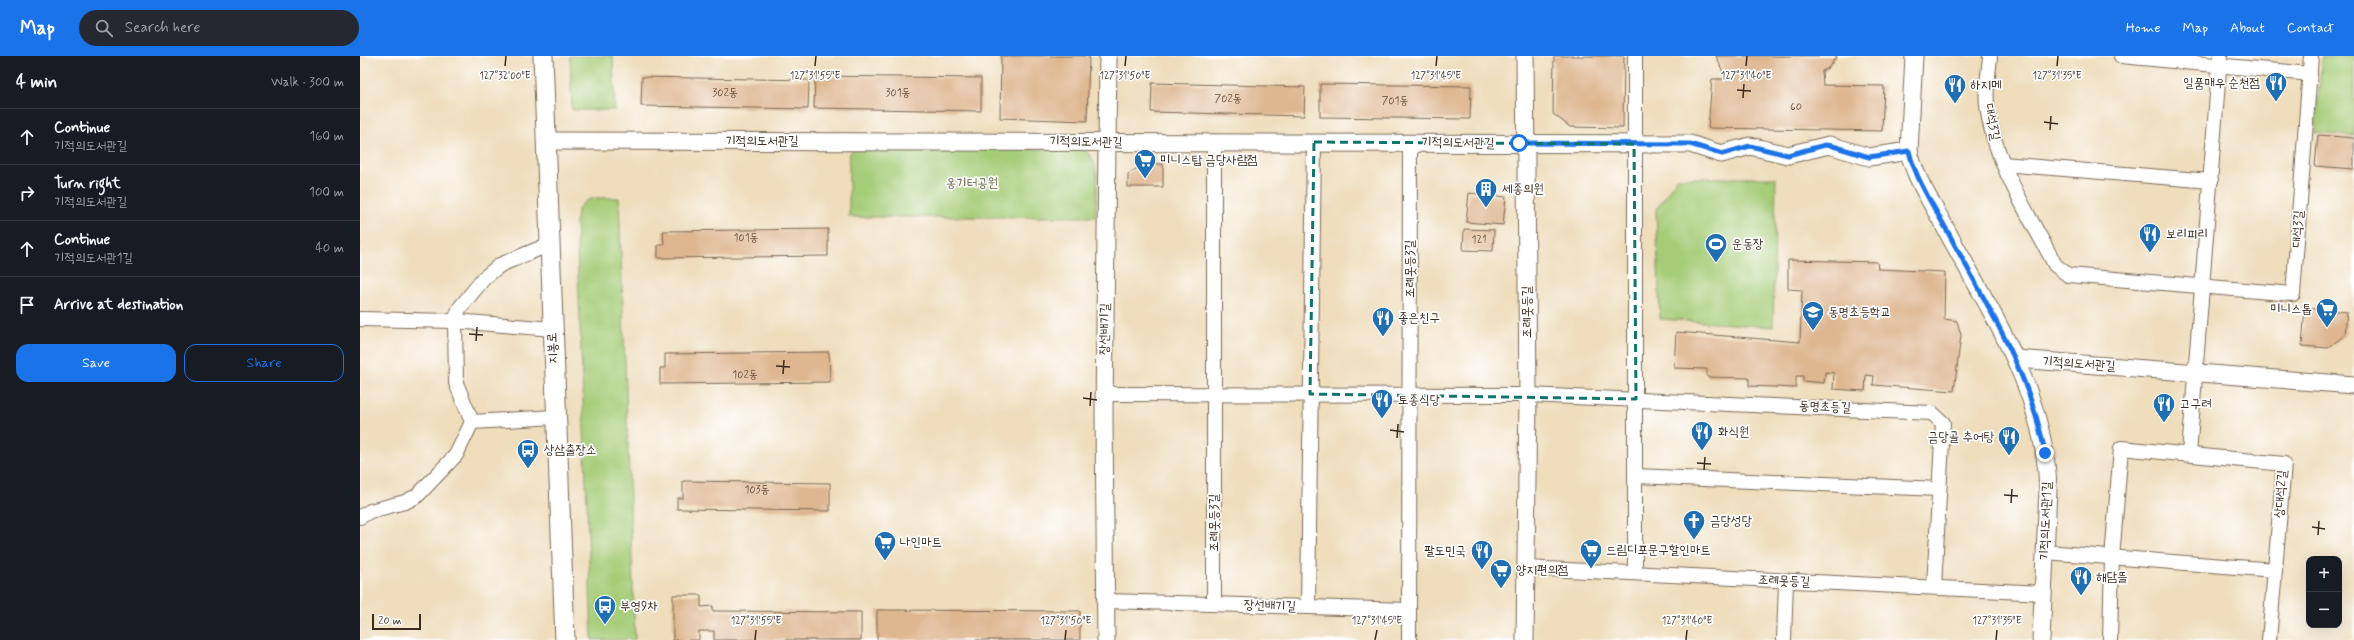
<!DOCTYPE html>
<meta charset="utf-8">
<style>
:root{--surface:#171b24;--page:#242831;--text:#f1f3f6;--muted:#9ea1a6;--line:#363941;--accent:#1a73e8}
body{margin:0;font-family:Mynerve,"Poor Story",sans-serif;background:var(--page);color:var(--text)}
.controls{position:absolute;right:12px;bottom:12px;display:grid;overflow:hidden;border-radius:8px;box-shadow:0 4px 16px #0002}
.controls button{width:36px;height:36px;display:grid;place-items:center;padding:0;border:0;border-bottom:1px solid var(--line);background:var(--surface);color:var(--text);font:20px sans-serif}
.scale{position:absolute;left:12px;bottom:10px;width:49px;box-sizing:border-box;padding-left:4px;border:2px solid #3b2a1e;border-top:0;font-size:11px;line-height:14px;white-space:nowrap;color:#3b2a1e;-webkit-text-stroke:3px #fff;paint-order:stroke}
.stop{position:absolute;width:12px;height:12px;margin:-9px;border:3px solid #1a73e8;border-radius:50%;background:#fff}
.stop.end{background:#1a73e8;border-color:#fff;box-shadow:0 1px 4px #0008}
.list{margin:0;padding:0;list-style:none}
h2{display:flex;justify-content:space-between;align-items:center;height:52px;margin:0;padding:0 16px;font-size:17px}
h2 small{font-size:13px;font-weight:400;color:var(--muted)}
.list li{display:grid;grid-template-columns:26px 1fr auto;gap:12px;align-items:center;box-sizing:border-box;height:56px;padding:0 16px;border-top:1px solid var(--line)}
.list b{display:block;font-size:15px;white-space:nowrap}
.list p{margin:0;font-size:13px;white-space:nowrap;color:var(--muted)}
.list em{font-size:13px;font-style:normal;color:var(--muted)}
.actions{display:flex;gap:8px;padding:12px 16px}
.actions a{flex:1;padding:9px 0;border:1px solid var(--accent);border-radius:12px;text-align:center;font-size:14px;color:var(--accent)}
.actions .main{background:var(--accent);color:#fff}
.icon{flex:none;width:22px;height:22px;fill:none;stroke:currentColor;stroke-width:2;stroke-linecap:round;stroke-linejoin:round}
.map{position:relative;flex:none;width:1994px;height:584px;overflow:hidden}
header{display:flex;align-items:center;gap:24px;box-sizing:border-box;height:56px;padding:0 20px;background:var(--accent);color:#fff}
header strong{font-size:19px}
nav{display:flex;gap:22px;margin-inline-start:auto;font-size:14px}
.search{width:280px;height:36px;background:var(--page);display:flex;align-items:center;gap:10px;box-sizing:border-box;padding:0 14px;border-radius:22px;color:var(--muted);font-size:15px}
main{display:flex}
aside{flex:1;background:var(--surface)}
.map>svg:first-child{display:block}
.green{fill:#a5cc77;stroke:#707b4a}
.building{fill:#deb68f}
.lines{fill:none;stroke-linecap:round;stroke-linejoin:round}
.minor-casing{stroke:#7a6955;stroke-width:16}
.tertiary-casing{stroke:#7a6955;stroke-width:19}
.secondary-casing{stroke:#7a6955;stroke-width:21}
.minor{stroke:#fff;stroke-width:14}
.tertiary{stroke:#fff;stroke-width:17}
.secondary{stroke:#fff;stroke-width:19}
.route{stroke:#1a73e8;stroke-width:5}
.marked{fill:none;stroke:#0f766e;stroke-width:3;stroke-dasharray:8 5;stroke-linejoin:round}
.ticks{fill:none;stroke:#3b2a1e;stroke-width:1.5}
.labels{text-anchor:middle;dominant-baseline:central;stroke-width:3.5;stroke-linejoin:round;paint-order:stroke}
.number-label{font-size:11px;fill:#644d3a}
.poi-label{font-size:13px;fill:#3b2a1e;stroke:#fff;text-anchor:start}
.street-label{font-size:13px;fill:#3b2a1e;stroke:#fff}
.park-label{font-size:13px;fill:#5b5b39;stroke:#fff}
.ticks-label{font-size:10px;text-anchor:middle;fill:#3b2a1e;stroke:#fff;stroke-width:3.5;stroke-linejoin:round;paint-order:stroke}
</style>
<header>
<strong>Map</strong>
<div class="search"><svg class="icon" aria-label="search" viewBox="0 0 24 24"><circle cx="10" cy="10" r="6"/><path d="M15 15l6 6"/></svg>Search here</div>
<nav><a>Home</a><a>Map</a><a>About</a><a>Contact</a></nav>
</header>
<main>
<aside>
<h2>4 min<small>Walk · 300 m</small></h2>
<ul class="list">
<li><svg class="icon" aria-label="ahead" viewBox="0 0 24 24"><path d="M12 20V5M6 11l6-6 6 6"/></svg><div><b>Continue</b><p>기적의도서관길</p></div><em>160 m</em></li>
<li><svg class="icon" aria-label="right" viewBox="0 0 24 24"><path d="M7 20v-9h11M14 6l5 5-5 5"/></svg><div><b>Turn right</b><p>기적의도서관길</p></div><em>100 m</em></li>
<li><svg class="icon" aria-label="ahead" viewBox="0 0 24 24"><path d="M12 20V5M6 11l6-6 6 6"/></svg><div><b>Continue</b><p>기적의도서관1길</p></div><em>40 m</em></li>
<li><svg class="icon" aria-label="arrive" viewBox="0 0 24 24"><path d="M6 21V4h12l-3 4 3 4H6"/></svg><div><b>Arrive at destination</b></div></li>
</ul>
<div class="actions"><a class="main">Save</a><a>Share</a></div>
</aside>
<div class="map">
<svg width="1994" height="584" viewBox="0 0 1994 584">
<rect width="100%" height="100%" fill="#fff"/>
<filter id="ink" filterUnits="userSpaceOnUse"><feTurbulence type="fractalNoise" baseFrequency=".025" numOctaves="2"/><feDisplacementMap in="SourceGraphic" scale="8" xChannelSelector="R" yChannelSelector="G"/><feConvolveMatrix kernelMatrix="1 2 1 2 8 2 1 2 1" color-interpolation-filters="sRGB"/></filter>
<filter id="wash" filterUnits="userSpaceOnUse"><feTurbulence type="fractalNoise" baseFrequency=".012" numOctaves="4" result="noise"/><feDisplacementMap in="SourceGraphic" scale="16" xChannelSelector="R" yChannelSelector="G"/><feGaussianBlur stdDeviation="0.9" result="paint"/><feColorMatrix in="noise" values="0 0 0 0 0 0 0 0 0 0 0 0 0 0 0 0 0 1.4 0 .05"/><feComposite in="paint" operator="in"/></filter>
<g filter="url(#wash)">
<rect width="100%" height="100%" fill="#efddbc"/>
<g class="green">
<polygon points="210,0 253,0 255,54 212,54"/>
<polygon points="1962,0 1994,0 1994,80 1955,77"/>
<path d="M494,93H722C744,103 736,141 735,161H489V104L490,97Z"/>
<polygon points="1317,122 1416,122 1413,271 1300,263 1296,154"/>
<path d="M235,142H259L275,584H232L216,164C217,151 222,145 235,142Z"/>
</g>
<g id="blocks">
<g class="building">
<polygon points="641,0 729,0 727,65 640,62"/>
<polygon points="1194,0 1264,0 1263,72 1210,71 1193,58"/>
<polygon points="1356,0 1477,0 1468,12 1462,15 1463,29 1524,30 1522,75 1348,72 1352,23 1366,23"/>
<polygon points="455,20 621,22 621,55 454,52"/>
<polygon points="282,21 449,24 448,53 281,50"/>
<polygon points="792,27 945,31 944,60 791,56"/>
<polygon points="960,28 1111,30 1110,63 960,61"/>
<polygon points="1958,79 1994,82 1994,113 1955,110"/>
<polygon points="784,108 803,108 803,131 768,131 768,118"/>
<polygon points="1109,137 1146,141 1143,169 1106,166"/>
<polygon points="468,173 468,200 298,202 298,189 304,189 303,175"/>
<polygon points="1104,173 1134,174 1133,195 1103,194"/>
<polygon points="1428,204 1517,206 1518,213 1585,216 1584,263 1597,265 1601,279 1594,335 1513,329 1514,320 1506,319 1505,335 1473,333 1474,317 1465,316 1464,327 1443,325 1443,320 1436,320 1436,332 1389,330 1389,322 1347,321 1347,313 1314,312 1316,276 1440,286 1442,234 1428,233"/>
<polygon points="1945,252 1987,256 1985,279 1968,292 1942,290"/>
<polygon points="469,296 470,326 300,328 300,312 305,312 305,298"/>
<polygon points="323,425 470,427 470,455 317,453 317,442 323,442"/>
<polygon points="313,539 341,539 341,551 353,550 353,555 501,556 501,584 354,584 354,575 339,575 339,584 313,584"/>
<polygon points="517,554 720,555 720,584 517,584"/>
</g>
</g>
</g>
<g filter="url(#ink)">
<use href="#blocks" fill-opacity="0" stroke="#7a6955" stroke-width="1"/>
<g class="lines">
<g class="minor-casing">
<g id="minor">
<path d="M1630,0C1629,16 1625,33 1627,49C1633,105 1670,160 1695,209L1708,219L1933,238L1951,0"/>
<polyline points="1761,0 1950,18"/>
<polyline points="1643,108 1851,125"/>
<polyline points="0,263 95,265 193,273"/>
<polyline points="744,338 1168,339 1572,357 1583,367 1574,531"/>
<polyline points="112,366 96,327 95,265 99,253 124,222 140,209 190,188"/>
<polyline points="1829,398 1860,0"/>
<polyline points="1276,420 1579,433"/>
<polyline points="0,461 10,455 45,446 57,440 96,399 112,366 195,361"/>
<polyline points="1685,496 1915,514"/>
<polyline points="1165,512 1683,537"/>
<polyline points="1275,517 1275,0"/>
<polyline points="747,545 1049,554"/>
<polyline points="854,548 854,87"/>
<polyline points="948,551 954,86"/>
<polyline points="1049,584 1050,86"/>
<polyline points="1424,584 1426,525"/>
<polyline points="1750,584 1752,502 1761,392 1924,408 1909,584"/>
</g>
</g>
<g class="tertiary-casing">
<g id="tertiary">
<path d="M186,85L1330,88L1361,98L1390,90L1428,99L1469,89L1509,101L1549,95C1555,124 1575,151 1588,177C1632,258 1686,339 1688,434L1681,584"/>
<polyline points="1549,95 1554,0"/>
<polyline points="1656,303 1994,329"/>
<polyline points="746,584 744,358 748,0"/>
<polyline points="1165,584 1168,339 1165,0"/>
</g>
</g>
<g class="secondary-casing">
<polyline id="secondary" points="183,0 205,584"/>
</g>
<use href="#minor" class="minor"/>
<use href="#tertiary" class="tertiary"/>
<use href="#secondary" class="secondary"/>
</g>
</g>
<g class="lines" filter="url(#ink)">
<path class="route" d="M1159,87L1330,88L1362,98L1390,90L1428,99L1465,89L1473,90L1509,101L1549,95C1556,125 1576,154 1590,180C1628,251 1670,317 1685,397"/>
</g>
<path class="marked" d="M954,86L1274,88L1276,343L950,338Z"/>
<path class="ticks" d="M145,10L146,0M455,10L456,0M765,10L766,0M1076,10L1077,0M1386,10L1387,0M1697,10L1698,0M1377,34L1391,35M1383,42L1384,28M1684,66L1698,68M1690,74L1691,60M109,278L123,279M116,285L117,271M416,310L430,311M423,318L424,304M723,342L737,344M730,350L731,336M1030,374L1044,376M1037,382L1038,368M1337,407L1351,408M1344,414L1345,401M1644,439L1658,440M1651,447L1652,433M1952,471L1965,473M1958,479L1959,465M395,584L396,574M705,584L706,574M1015,584L1017,574M1326,584L1327,574M1636,584L1637,574"/>
<defs>
<g id="restaurant-pin" transform="scale(1.15)"><path d="M0 17L-7.5 6A9.5 9.5 0 1 1 7.5 6Z" fill="#1f6fb2" stroke="#fff"/><path d="M-5-6h1v4h1v-4h1v4h1v-4h1v5L-1.5 .5V6h-2V.5L-5-1ZM5-6V6H3V1.5H1.5Q1.5-4 5-6Z" fill="#fff"/></g>
<g id="supermarket-pin" transform="scale(1.15)"><path d="M0 17L-7.5 6A9.5 9.5 0 1 1 7.5 6Z" fill="#1f6fb2" stroke="#fff"/><path d="M-6-5.5h2.5l.6 2H6L4.5 2H-2.5L-4.4-4H-6ZM-1.5 3.2a1.3 1.3 0 1 0 .1 0ZM3 3.2a1.3 1.3 0 1 0 .1 0Z" fill="#fff"/></g>
<g id="building-pin" transform="scale(1.15)"><path d="M0 17L-7.5 6A9.5 9.5 0 1 1 7.5 6Z" fill="#1f6fb2" stroke="#fff"/><path d="M-4-6H4V6H1V3H-1V6H-4ZM-2.5-4.3h1.7v1.8h-1.7ZM.8-4.3h1.7v1.8H.8ZM-2.5-1h1.7V.8h-1.7ZM.8-1h1.7V.8H.8Z" fill="#fff"/></g>
<g id="stadium-pin" transform="scale(1.15)"><path d="M0 17L-7.5 6A9.5 9.5 0 1 1 7.5 6Z" fill="#1f6fb2" stroke="#fff"/><path d="M0-5a6.5 5 0 1 0 0 10a6.5 5 0 1 0 0-10ZM-3.5-1.8h7v3.6h-7Z" fill="#fff"/></g>
<g id="school-pin" transform="scale(1.15)"><path d="M0 17L-7.5 6A9.5 9.5 0 1 1 7.5 6Z" fill="#1f6fb2" stroke="#fff"/><path d="M0-5L7-2L0 1L-7-2ZM-4 1L0 2.5L4 1V4Q0 6-4 4Z" fill="#fff"/></g>
<g id="bus-pin" transform="scale(1.15)"><path d="M0 17L-7.5 6A9.5 9.5 0 1 1 7.5 6Z" fill="#1f6fb2" stroke="#fff"/><path d="M-5-6H5V4H4V6H2V4H-2V6H-4V4H-5ZM-3.5-4V0h7V-4ZM-3.5 1.2v1.5H-2V1.2ZM2 1.2v1.5H3.5V1.2Z" fill="#fff"/></g>
<g id="church-pin" transform="scale(1.15)"><path d="M0 17L-7.5 6A9.5 9.5 0 1 1 7.5 6Z" fill="#1f6fb2" stroke="#fff"/><path d="M-1.2-6h2.4v3.5h3.3v2.4h-3.3V6h-2.4V-.1h-3.3v-2.4h3.3Z" fill="#fff"/></g>
</defs>
<g fill-rule="evenodd">
<use href="#restaurant-pin" x="1916" y="27"/>
<use href="#restaurant-pin" x="1595" y="29"/>
<use href="#supermarket-pin" x="785" y="104"/>
<use href="#building-pin" x="1126" y="133"/>
<use href="#restaurant-pin" x="1790" y="178"/>
<use href="#stadium-pin" x="1356" y="188"/>
<use href="#supermarket-pin" x="1967" y="253"/>
<use href="#school-pin" x="1453" y="256"/>
<use href="#restaurant-pin" x="1023" y="262"/>
<use href="#restaurant-pin" x="1022" y="344"/>
<use href="#restaurant-pin" x="1804" y="348"/>
<use href="#restaurant-pin" x="1342" y="376"/>
<use href="#restaurant-pin" x="1649" y="381"/>
<use href="#bus-pin" x="168" y="394"/>
<use href="#church-pin" x="1334" y="465"/>
<use href="#supermarket-pin" x="525" y="486"/>
<use href="#supermarket-pin" x="1231" y="494"/>
<use href="#restaurant-pin" x="1122" y="495"/>
<use href="#supermarket-pin" x="1141" y="514"/>
<use href="#restaurant-pin" x="1721" y="521"/>
<use href="#bus-pin" x="245" y="550"/>
</g>
<g class="labels">
<g class="number-label">
<text x="365" y="37">302동</text>
<text x="538" y="37">301동</text>
<text x="868" y="43">702동</text>
<text x="1035" y="45">701동</text>
<text x="1436" y="51">60</text>
<text x="386" y="182">101동</text>
<text x="1119" y="184">121</text>
<text x="385" y="319">102동</text>
<text x="397" y="434">103동</text>
</g>
<g class="poi-label">
<text x="1900" y="27" text-anchor="end">일품매우 순천점</text>
<text x="1610" y="29">하지메</text>
<text x="800" y="104">미니스탑 금당사람점</text>
<text x="1142" y="133">세종의원</text>
<text x="1806" y="178">보리피리</text>
<text x="1372" y="188">운동장</text>
<text x="1952" y="253" text-anchor="end">미니스톱</text>
<text x="1468" y="256">동명초등학교</text>
<text x="1038" y="262">좋은친구</text>
<text x="1038" y="344">토종식당</text>
<text x="1820" y="348">고구려</text>
<text x="1358" y="376">화식원</text>
<text x="1634" y="381" text-anchor="end">금당골 추어탕</text>
<text x="184" y="394">상삼출장소</text>
<text x="1350" y="465">금당성당</text>
<text x="540" y="486">나인마트</text>
<text x="1246" y="494">드림디포문구할인마트</text>
<text x="1106" y="495" text-anchor="end">팔도민국</text>
<text x="1156" y="514">양지편의점</text>
<text x="1736" y="521">해담뜰</text>
<text x="260" y="550">부영9차</text>
</g>
<g class="street-label">
<text transform="translate(1632 66) rotate(79)">대석3길</text>
<text x="402" y="85">기적의도서관길</text>
<text transform="translate(726 86) rotate(1)">기적의도서관길</text>
<text transform="translate(1098 87) rotate(1)">기적의도서관길</text>
<text transform="translate(1938 173) rotate(-86)">대석3길</text>
<text transform="translate(1050 213) rotate(-90)">조례못등3길</text>
<text transform="translate(1167 256) rotate(-90)">조례못등길</text>
<text transform="translate(745 273) rotate(-89)">장선배기길</text>
<text transform="translate(193 292) rotate(-92)">지봉로</text>
<text transform="translate(1719 308) rotate(4)">기적의도서관길</text>
<text transform="translate(1465 351) rotate(2)">동명초등길</text>
<text transform="translate(1921 438) rotate(-86)">상대석2길</text>
<text transform="translate(1686 465) rotate(-88)">기적의도서관1길</text>
<text transform="translate(854 467) rotate(-90)">조례못등3길</text>
<text transform="translate(1424 525) rotate(3)">조례못등길</text>
<text transform="translate(910 550) rotate(2)">장선배기길</text>
</g>
<g class="park-label">
<text x="612" y="127">옹기터공원</text>
</g>
</g>
<g class="ticks-label">
<text x="145" y="23">127°32'00"E</text>
<text x="455" y="23">127°31'55"E</text>
<text x="765" y="23">127°31'50"E</text>
<text x="1076" y="23">127°31'45"E</text>
<text x="1386" y="23">127°31'40"E</text>
<text x="1697" y="23">127°31'35"E</text>
<text x="396" y="568">127°31'55"E</text>
<text x="706" y="568">127°31'50"E</text>
<text x="1017" y="568">127°31'45"E</text>
<text x="1327" y="568">127°31'40"E</text>
<text x="1637" y="568">127°31'35"E</text>
</g>
</svg>
<div class="controls">
<button>+</button>
<button>−</button>
</div>
<div class="scale">20 m</div>
<div class="stop" style="left:1159px;top:87px"></div>
<div class="stop end" style="left:1685px;top:397px"></div>
</div>
</main>
